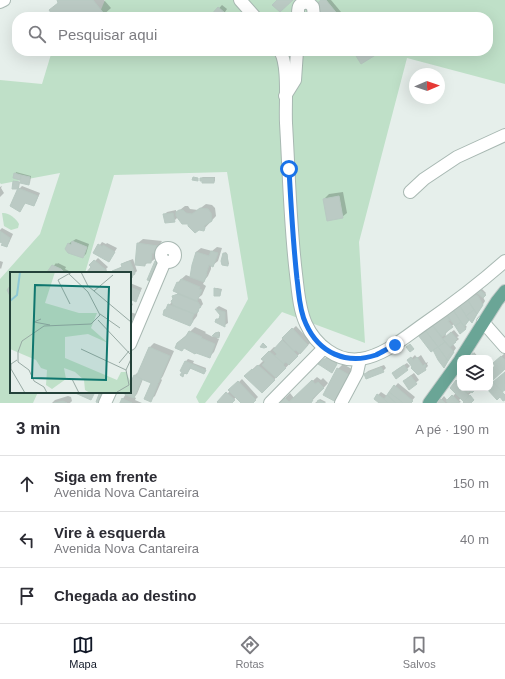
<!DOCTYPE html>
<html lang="pt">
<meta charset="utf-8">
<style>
:root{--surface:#fff;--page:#f7f7f7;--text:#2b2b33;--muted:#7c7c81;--line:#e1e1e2;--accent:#111827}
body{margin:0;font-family:Helvetica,sans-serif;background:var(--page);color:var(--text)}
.controls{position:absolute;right:12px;bottom:12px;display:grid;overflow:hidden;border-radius:8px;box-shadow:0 4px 16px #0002}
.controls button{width:36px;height:36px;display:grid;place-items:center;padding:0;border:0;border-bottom:1px solid var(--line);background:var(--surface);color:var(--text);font:20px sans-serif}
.compass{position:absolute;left:409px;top:68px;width:36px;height:36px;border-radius:50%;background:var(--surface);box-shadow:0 4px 16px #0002;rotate:88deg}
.stop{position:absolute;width:12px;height:12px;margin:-9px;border:3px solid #1a73e8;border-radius:50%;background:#fff}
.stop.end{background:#1a73e8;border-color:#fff;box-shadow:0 1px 4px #0008}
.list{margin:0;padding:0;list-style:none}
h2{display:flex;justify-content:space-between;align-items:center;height:52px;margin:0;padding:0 16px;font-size:17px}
h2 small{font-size:13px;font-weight:400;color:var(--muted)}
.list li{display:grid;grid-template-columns:26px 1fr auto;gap:12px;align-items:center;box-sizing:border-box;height:56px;padding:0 16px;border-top:1px solid var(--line)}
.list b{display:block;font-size:15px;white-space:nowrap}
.list p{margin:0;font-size:13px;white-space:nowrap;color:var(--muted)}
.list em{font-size:13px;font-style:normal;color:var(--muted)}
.icon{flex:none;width:22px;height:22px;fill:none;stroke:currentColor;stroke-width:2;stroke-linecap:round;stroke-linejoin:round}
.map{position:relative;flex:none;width:505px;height:403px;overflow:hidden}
.search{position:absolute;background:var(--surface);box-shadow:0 4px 16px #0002;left:12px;right:12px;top:12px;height:44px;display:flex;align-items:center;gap:10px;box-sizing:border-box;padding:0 14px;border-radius:16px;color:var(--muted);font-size:15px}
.sheet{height:220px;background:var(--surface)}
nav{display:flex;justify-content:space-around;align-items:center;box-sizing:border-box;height:56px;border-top:1px solid var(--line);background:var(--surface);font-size:11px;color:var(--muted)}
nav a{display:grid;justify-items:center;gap:2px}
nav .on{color:var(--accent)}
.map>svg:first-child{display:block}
.green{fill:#bfe0c8}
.shadow{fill:#0003}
.building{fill:#bbcac4;stroke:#b8c9c2}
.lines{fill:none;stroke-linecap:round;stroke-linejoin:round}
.minor-casing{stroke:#a8b8b2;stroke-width:14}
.major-casing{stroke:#c2cac8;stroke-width:14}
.minor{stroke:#fff;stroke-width:12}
.major{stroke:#6aa596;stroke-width:12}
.route{stroke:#1a73e8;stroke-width:5}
.inset-river{fill:none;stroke:#8ec9d4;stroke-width:2}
.inset-road{fill:none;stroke:#98aaa4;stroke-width:1}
.view{fill:#0f766e;fill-opacity:0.15;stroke:#0f766e;stroke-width:2}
.inset-edge{fill:none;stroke:#24423a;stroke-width:2}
</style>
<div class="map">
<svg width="505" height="403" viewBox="0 0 505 403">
<rect width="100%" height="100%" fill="#e6efeb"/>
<g class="green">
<polygon points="105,0 505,0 505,84 407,58 359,242 365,343 282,312 205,403 199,403 196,397 248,299 227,172 114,175 85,273 11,273 11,392 38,392 33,403 0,403 0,279 40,234 60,173 1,184 0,183 0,80 42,84 52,51 488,51 488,17 98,17"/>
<path d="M2,213C8,212 16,218 19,224L18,228L11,230L4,226Z"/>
</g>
<g class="shadow">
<polygon points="58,0 104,0 111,8 101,17 55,17 59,2"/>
<polygon points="322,0 331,0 341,12 336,17 326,17"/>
<polygon points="222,5 227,9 225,12 230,17 213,17 212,16"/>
<polygon points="206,14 208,17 201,17"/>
<polygon points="16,172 31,176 30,183 28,184 20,182 19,188 13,188 14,182 16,181 21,182 21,179 14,177"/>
<polygon points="203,177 215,177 215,181 214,182 203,182 201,178"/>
<polygon points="2,186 1,188 4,193 0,197 0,187"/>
<polygon points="22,186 40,193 36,202 33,205 26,202 20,210 19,189"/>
<polygon points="343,192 347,213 342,217 324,199 329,194"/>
<polygon points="206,204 212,205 215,208 216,216 203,230 178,217 174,221 164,215 167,212 176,210 176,213 185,206 188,206 190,209 198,210"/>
<polygon points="2,228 13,234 9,243 6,246 0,241 0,230"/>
<polygon points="76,239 89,244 86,254 83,257 68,244"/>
<polygon points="143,239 162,241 156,250 156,258 151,262 148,262 145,265 138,243"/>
<polygon points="102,242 106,244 107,243 117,248 109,261 94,253"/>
<polygon points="217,247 222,248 218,261 213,265 211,265 211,269 208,276 203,282 204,282 203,284 206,286 202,295 198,298 201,299 203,304 198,310 197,316 190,325 167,308 174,299 173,297 179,292 178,282 186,275 191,277 196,252 201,248 212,251"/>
<polygon points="225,252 227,253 229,264 228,265 224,253"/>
<polygon points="98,258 108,267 106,269 107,270 105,273 87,273 93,267 91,265"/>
<polygon points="133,259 137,271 132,276 130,277 130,273 114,273 114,271 123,266 122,264 125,262"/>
<polygon points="0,261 3,262 1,269 0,268"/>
<polygon points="56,263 57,264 58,263 66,267 65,269 69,271 68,273 50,273 49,272"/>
<polygon points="130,283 142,288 138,297 135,300 130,298"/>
<polygon points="217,288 222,289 220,295 215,289"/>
<polygon points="482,289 486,293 483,297 485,301 473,321 470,319 465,325 467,327 460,332 454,324 447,330 448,331 445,334 446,336 454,330 459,336 457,337 459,339 453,344 456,348 446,363 422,332"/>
<polygon points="130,302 133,304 130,310"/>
<polygon points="219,306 227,310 228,323 225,325 217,320 221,316 216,308"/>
<polygon points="130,312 136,314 130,324"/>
<polygon points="296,326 311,342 262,392 245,376 257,365 258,366 264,360 262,359 274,347 276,348 283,338"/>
<polygon points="195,327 206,332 205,333 213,337 215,333 220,332 220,336 217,339 219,339 214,352 209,357 178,343"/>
<polygon points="154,343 174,351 163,376 161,379 162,380 155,396 150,400 152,383 143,379 137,394 134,397 136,398 135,400 142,403 119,403 121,402 127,392 130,392 130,386 135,375 137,373 139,373 150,347"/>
<polygon points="474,352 479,358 472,358 471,357"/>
<polygon points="505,353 505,368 491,380 493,382 490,384 490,371 496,366 494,363"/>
<polygon points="415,355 417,358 421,355 426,363 428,362 427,364 428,366 425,369 413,367 409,361"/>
<polygon points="328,356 339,361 332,372 320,364"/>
<polygon points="188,359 194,361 193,363 206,368 205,372 191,368 187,373 186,373 183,375 185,362"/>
<polygon points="407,363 410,366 407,369 396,370"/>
<polygon points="343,364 357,372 343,397 338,369"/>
<polygon points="384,365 386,368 383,371 365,374 368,371"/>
<polygon points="414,373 419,380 409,388 407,378"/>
<polygon points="317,377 321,380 323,378 328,383 310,403 280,403 290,393 294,398"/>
<polygon points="459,378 460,388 476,388 463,400 461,398 459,400 461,402 459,403 438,403 444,396 448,401 456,393 456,381"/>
<polygon points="242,379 258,397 252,403 242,403 236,397 231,403 219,402"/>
<polygon points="398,383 415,397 410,403 381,403 375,398 381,392 387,396"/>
<polygon points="68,396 71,397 72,401 70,403 52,403 55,400"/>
<polygon points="320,399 326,402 325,403 315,403"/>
</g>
<g class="building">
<polygon points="57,0 93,0 105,15 103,17 54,17 49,10 58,3"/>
<polygon points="277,0 293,0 280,12 272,5"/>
<polygon points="321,0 326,0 339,16 337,17 325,17 315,5"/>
<polygon points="218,7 225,13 222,16 224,17 211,17 210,16"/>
<polygon points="353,51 382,51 361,64"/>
<polygon points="14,173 21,175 20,180 13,178"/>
<polygon points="21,175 30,177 29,185 20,183"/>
<polygon points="193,177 198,178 198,181 192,180"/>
<polygon points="200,178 214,178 214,183 202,183 202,181 200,181"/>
<polygon points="13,181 19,182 18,189 12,189"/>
<polygon points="18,188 38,196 34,206 25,203 20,212 10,206"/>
<polygon points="339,196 343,218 327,221 323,199"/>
<polygon points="200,208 208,209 211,213 212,221 204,226 205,228 204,231 199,230 195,233 188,226 188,224 182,224 176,216 176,212 179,210 183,210 186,213 192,214"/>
<polygon points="173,213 175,222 165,223 163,214"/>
<polygon points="0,231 10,238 7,247 1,245 3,244 0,242"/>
<polygon points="72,241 87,247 83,258 68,253 65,249 68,243 71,245"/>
<polygon points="137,243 158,246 154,253 152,253 151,263 145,263 145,266 135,265"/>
<polygon points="98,244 103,247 103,245 115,252 109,262 93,253"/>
<polygon points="211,251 218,253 213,267 209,265 206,274 207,274 204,282 190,277 192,265 196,252 209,256"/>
<polygon points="223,253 227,254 228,266 222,265 221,261"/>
<polygon points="94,260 106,270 104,273 86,273 91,267 89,265"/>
<polygon points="130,261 135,274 132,276 133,277 130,278 130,273 113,273 112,271 122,267 121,264"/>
<polygon points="155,261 157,263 151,279 151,281 147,280"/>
<polygon points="52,265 61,269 65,273 47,272"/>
<polygon points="181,279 200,287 199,289 202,290 197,301 173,291 177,282 179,283"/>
<polygon points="10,286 11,287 11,298 7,290"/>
<polygon points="130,287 140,291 136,302 130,299"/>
<polygon points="214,288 221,290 220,296 214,296"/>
<polygon points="480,290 486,295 483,298 477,293"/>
<polygon points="178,294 198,302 201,307 199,308 198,312 194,314 173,305 171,301 173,299 172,296"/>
<polygon points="476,295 478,296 483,305 477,314 467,299"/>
<polygon points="467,299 474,310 466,316 459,305"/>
<polygon points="168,304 194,314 192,319 193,321 190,326 163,315 164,310 166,309"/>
<polygon points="459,305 469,320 464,327 453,310"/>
<polygon points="215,309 225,312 225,327 215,322 216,319 219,319 220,315"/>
<polygon points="453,310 461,322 455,326 446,314"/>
<polygon points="474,310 477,314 472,323 466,316"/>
<polygon points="446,314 450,320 448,321 453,327 445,333 446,334 442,337 432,325"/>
<polygon points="130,316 133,317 130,325"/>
<polygon points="461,322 466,329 460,334 455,326"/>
<polygon points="432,325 445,342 438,347 425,330"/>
<polygon points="292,328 308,345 300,354 296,350 294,351 282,338"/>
<polygon points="425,330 438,347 431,352 418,335"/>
<polygon points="189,331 202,337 201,338 215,344 210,358 196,353 195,354 184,348 182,351 175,348 177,343 186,336"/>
<polygon points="219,332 219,338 212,336 215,333"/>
<polygon points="451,332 457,339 455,341 456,342 450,347 443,339"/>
<polygon points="282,340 298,356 289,365 286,362 283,364 275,356 277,354 273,350"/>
<polygon points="445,342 454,352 448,361 438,347"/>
<polygon points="263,343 267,347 264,348 260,347"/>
<polygon points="410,344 414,349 410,352 406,347"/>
<polygon points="149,347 170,356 159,382 157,384 158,384 151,402 144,399 151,383 136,377"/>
<polygon points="438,347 448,361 444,368 438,360 433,350"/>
<polygon points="269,351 284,364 283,365 286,368 276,378 262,365 265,362 261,359"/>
<polygon points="473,353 478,358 471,358 470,357"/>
<polygon points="501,356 505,360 505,369 492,381 490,378 490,370 495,366 493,363"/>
<polygon points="411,357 413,360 417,357 423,366 425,364 426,366 425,368 426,370 418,375 411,368 412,367 407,360"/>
<polygon points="329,358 337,364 332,373 318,364 324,359"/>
<polygon points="185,361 192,364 187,374 184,373 183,377 180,375 182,372 180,371"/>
<polygon points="192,364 206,370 204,374 190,368"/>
<polygon points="258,365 275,380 262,393 244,376 252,369 253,370"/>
<polygon points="404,365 408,370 396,379 392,373"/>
<polygon points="381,367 384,372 366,379 364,374"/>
<polygon points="337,368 353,377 338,403 323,395"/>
<polygon points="505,372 505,390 502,392 493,382"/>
<polygon points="134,375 142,379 134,398 125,395 126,392 130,392 130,384"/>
<polygon points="411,376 417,384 409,390 403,381"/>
<polygon points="312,380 315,384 318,382 324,388 312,399 313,400 311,403 279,403 284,397 289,402"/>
<polygon points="456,380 460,385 460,388 462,388 469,396 463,401 450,388"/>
<polygon points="238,381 256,400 253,403 241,403 228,390"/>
<polygon points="494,383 505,395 505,400 503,401 500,397 497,400 487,389 490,388"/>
<polygon points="394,385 413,401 411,403 403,403 389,392"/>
<polygon points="464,388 477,388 472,393 470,391 468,393"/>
<polygon points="73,392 95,392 91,400"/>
<polygon points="98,392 102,392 98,403 96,402 99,394 98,393"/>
<polygon points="226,392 235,400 232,403 218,403 217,402"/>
<polygon points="389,392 403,403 396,403 387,395"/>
<polygon points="377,394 384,399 388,403 379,403 374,399"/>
<polygon points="387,395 391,399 396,403 388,403 384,399"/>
<polygon points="452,395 459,402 458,403 448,403 446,401"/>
<polygon points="470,395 474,400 471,403 464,403 463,402"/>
<polygon points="122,398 123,399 132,403 120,403"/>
<polygon points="441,399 445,403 437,403"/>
<polygon points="318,400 325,403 317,403"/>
<polygon points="63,401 67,403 54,403"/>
</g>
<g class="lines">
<g class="minor-casing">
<g id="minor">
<polyline points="240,0 255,17"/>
<polyline points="0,2 4,0"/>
<path d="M298,17C298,7 297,4 308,2L313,7L314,17"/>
<path d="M280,51C289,65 285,104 286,123C289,173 290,224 296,274C298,290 299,309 306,324C315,344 337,363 361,359C384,355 403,339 421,326C450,306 478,285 505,261"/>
<polyline points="285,96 295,80 297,51"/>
<polyline points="410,192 424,179 457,157 505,135"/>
<circle cx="168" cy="255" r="7"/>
<polyline points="483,322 505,347"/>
<polyline points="130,344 165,261"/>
<polyline points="105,403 110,392"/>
<polyline points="270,403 324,348"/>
<polyline points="341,403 357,373 360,359"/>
</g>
</g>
<g class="major-casing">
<g id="major">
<polyline points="461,358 497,301 505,291"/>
<polyline points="429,403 460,360"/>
</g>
</g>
<use href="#minor" class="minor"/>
<use href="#major" class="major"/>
</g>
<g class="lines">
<path class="route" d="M289,169C291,206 293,242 297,279C299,293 299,310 306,324C319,353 346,365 376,355C382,352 389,348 395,345"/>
</g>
<g transform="translate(10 272)">
<rect width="121" height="121" fill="#e6efeb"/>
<path d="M0,0H45L35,31L69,41H87L81,56L98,71L78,62L55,65V86L107,108L111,100H116L121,111V121H80L75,118L74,108L65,100L54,96L56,107L42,117L36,113L37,98L31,96L26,88L0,77Z" fill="#bfe0c8"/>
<path class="inset-river" d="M0,29L7,23L10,0"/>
<path class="inset-road" d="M71,0L78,14L121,50M84,19L103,3M60,32L48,8L62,0M90,42L110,56M31,47L24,50L40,53M88,48L121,83M71,77L116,98M7,88L1,92V97L15,121M109,91L119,79M62,107L69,121M107,120L119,113L116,98L121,87M37,121L34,115L24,109L19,98L8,90V80L12,69L34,54L81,52L90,43L78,20L59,2"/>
<path class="view" d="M25,13L99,15L96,108L22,106Z"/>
<rect width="121" height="121" class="inset-edge"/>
</g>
</svg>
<div class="controls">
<button><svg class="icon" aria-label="layers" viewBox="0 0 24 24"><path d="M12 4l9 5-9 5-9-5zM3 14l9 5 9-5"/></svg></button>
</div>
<svg class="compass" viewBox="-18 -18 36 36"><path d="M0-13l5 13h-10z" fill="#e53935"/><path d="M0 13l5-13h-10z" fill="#7c7c81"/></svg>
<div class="stop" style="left:289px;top:169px"></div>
<div class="stop end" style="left:395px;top:345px"></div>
<div class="search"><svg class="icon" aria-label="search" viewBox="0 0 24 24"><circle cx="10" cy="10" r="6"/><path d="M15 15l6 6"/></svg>Pesquisar aqui</div>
</div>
<section class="sheet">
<h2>3 min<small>A pé · 190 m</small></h2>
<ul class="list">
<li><svg class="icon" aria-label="ahead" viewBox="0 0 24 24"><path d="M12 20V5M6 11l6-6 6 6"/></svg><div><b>Siga em frente</b><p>Avenida Nova Cantareira</p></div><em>150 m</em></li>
<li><svg class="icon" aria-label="left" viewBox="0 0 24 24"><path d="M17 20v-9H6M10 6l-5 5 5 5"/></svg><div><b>Vire à esquerda</b><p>Avenida Nova Cantareira</p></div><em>40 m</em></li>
<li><svg class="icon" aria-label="arrive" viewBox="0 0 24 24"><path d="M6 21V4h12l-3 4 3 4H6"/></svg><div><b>Chegada ao destino</b></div></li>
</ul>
</section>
<nav>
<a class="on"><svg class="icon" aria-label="map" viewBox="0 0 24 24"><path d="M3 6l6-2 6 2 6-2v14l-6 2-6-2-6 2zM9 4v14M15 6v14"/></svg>Mapa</a>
<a><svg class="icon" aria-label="directions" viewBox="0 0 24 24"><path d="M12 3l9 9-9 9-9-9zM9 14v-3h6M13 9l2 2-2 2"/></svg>Rotas</a>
<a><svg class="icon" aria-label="saved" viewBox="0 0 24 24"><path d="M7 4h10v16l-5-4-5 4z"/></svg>Salvos</a>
</nav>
